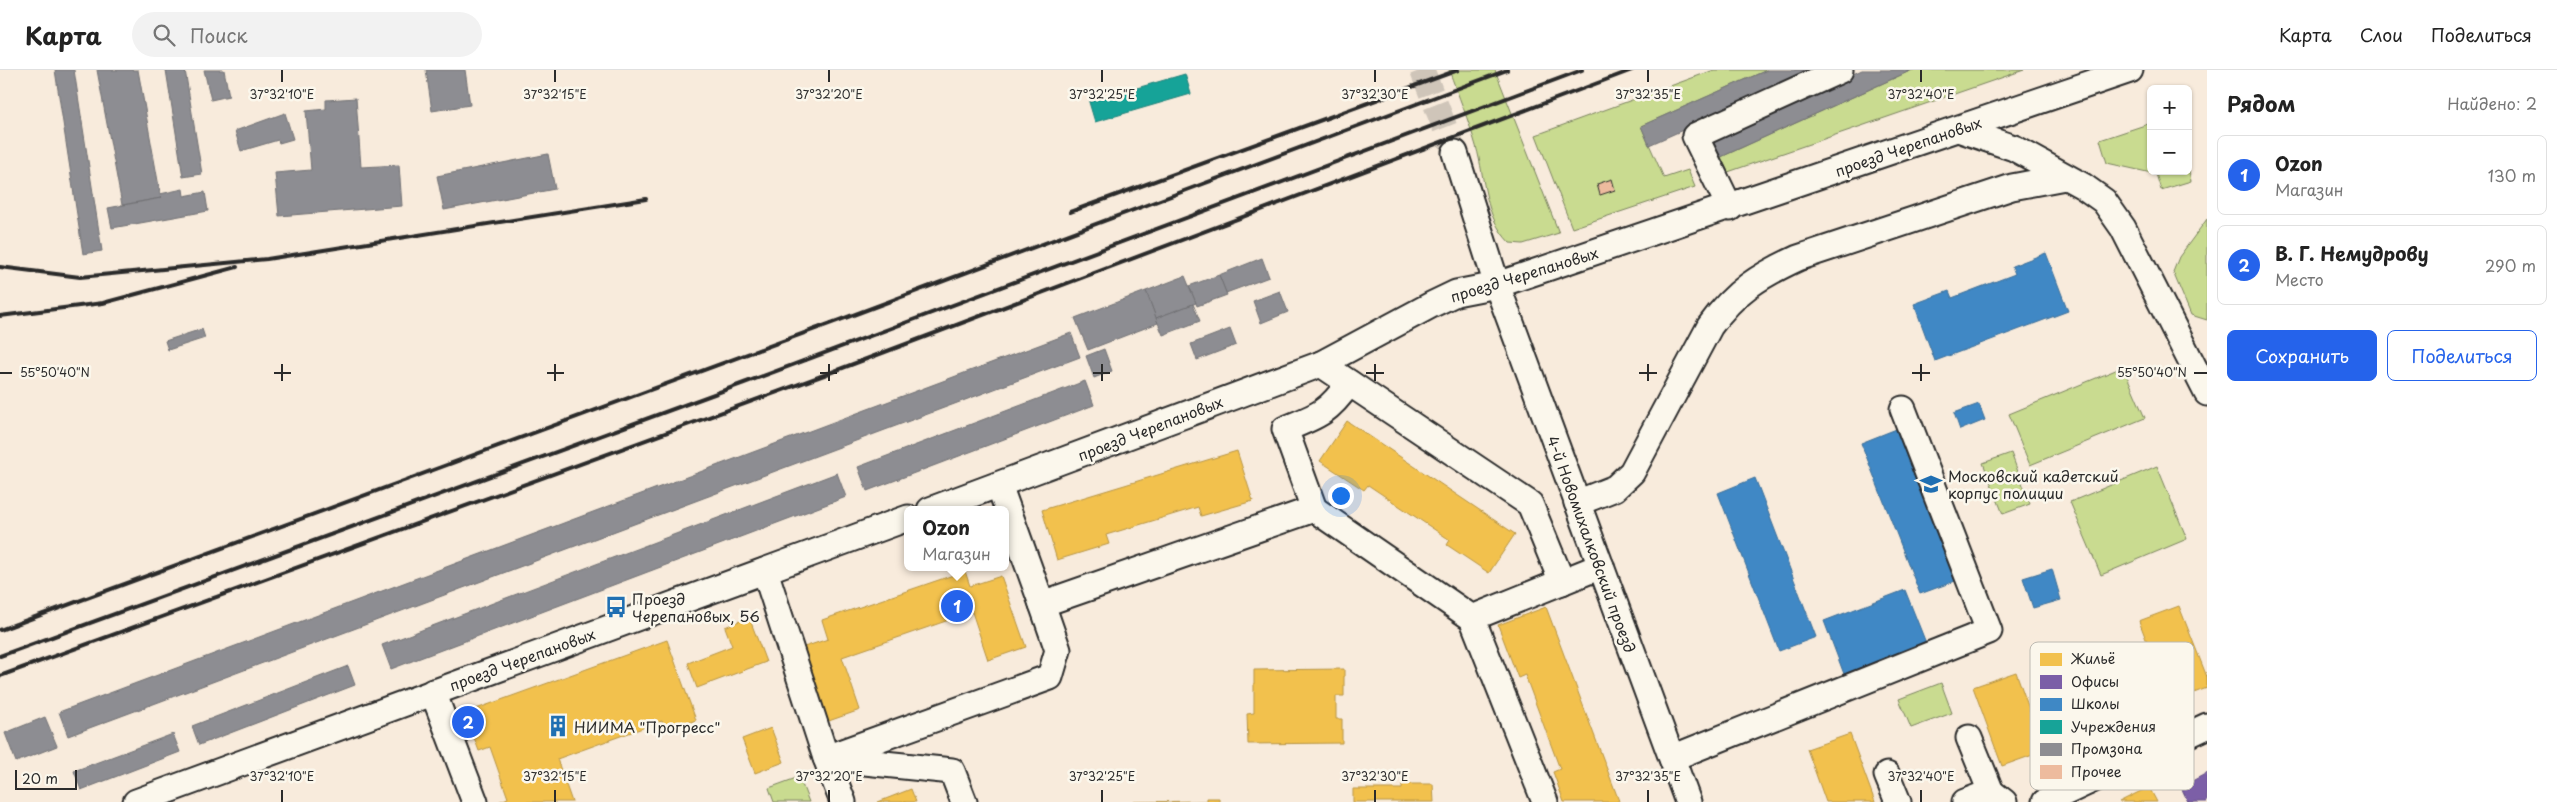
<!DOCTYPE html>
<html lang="ru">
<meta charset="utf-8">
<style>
:root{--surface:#fff;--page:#f2f2f2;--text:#222;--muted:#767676;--line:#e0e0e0;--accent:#2563eb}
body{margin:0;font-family:"Playpen Sans",sans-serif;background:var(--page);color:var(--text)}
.controls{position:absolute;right:15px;top:15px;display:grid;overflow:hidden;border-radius:8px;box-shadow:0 1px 4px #0004}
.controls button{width:45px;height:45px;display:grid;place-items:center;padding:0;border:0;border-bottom:1px solid var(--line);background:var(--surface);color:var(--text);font:25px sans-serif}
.scale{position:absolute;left:15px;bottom:12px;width:62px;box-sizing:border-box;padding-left:5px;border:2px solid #2b2b2b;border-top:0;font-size:14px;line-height:18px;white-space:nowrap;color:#2b2b2b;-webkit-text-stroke:4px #fbf7ec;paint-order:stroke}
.you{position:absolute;left:1340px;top:425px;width:18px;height:18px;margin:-12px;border:4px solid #fff;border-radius:50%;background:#1a73e8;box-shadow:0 0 0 8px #1a73e833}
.badge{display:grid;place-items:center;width:32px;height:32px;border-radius:50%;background:var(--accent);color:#fff;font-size:16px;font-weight:700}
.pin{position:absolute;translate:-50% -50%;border:2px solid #fff;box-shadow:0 1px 5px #0006}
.popup{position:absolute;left:904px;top:436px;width:105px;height:65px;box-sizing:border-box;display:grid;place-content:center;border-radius:8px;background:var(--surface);filter:drop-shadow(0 1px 4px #0005);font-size:16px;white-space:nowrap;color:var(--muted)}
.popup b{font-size:19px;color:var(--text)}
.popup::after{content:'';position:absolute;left:50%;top:100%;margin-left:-10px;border:10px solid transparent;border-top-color:var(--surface)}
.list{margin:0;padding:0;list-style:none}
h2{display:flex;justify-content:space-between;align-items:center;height:65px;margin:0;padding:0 20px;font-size:21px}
h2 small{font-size:16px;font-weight:400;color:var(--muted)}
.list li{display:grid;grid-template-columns:32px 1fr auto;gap:15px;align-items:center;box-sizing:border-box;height:80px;margin:0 10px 10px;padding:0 10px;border:1px solid var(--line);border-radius:8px}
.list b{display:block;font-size:19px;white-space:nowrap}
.list p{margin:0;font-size:16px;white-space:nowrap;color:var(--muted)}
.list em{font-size:16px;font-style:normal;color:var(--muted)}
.actions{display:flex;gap:10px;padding:15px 20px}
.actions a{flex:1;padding:11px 0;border:1px solid var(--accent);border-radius:8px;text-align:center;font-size:18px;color:var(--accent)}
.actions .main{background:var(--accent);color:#fff}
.icon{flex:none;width:28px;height:28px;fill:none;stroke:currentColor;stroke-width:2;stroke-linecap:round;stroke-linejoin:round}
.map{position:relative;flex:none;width:2207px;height:732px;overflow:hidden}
header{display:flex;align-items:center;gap:30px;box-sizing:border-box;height:70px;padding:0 25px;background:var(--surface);border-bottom:1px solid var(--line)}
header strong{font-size:24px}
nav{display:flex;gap:28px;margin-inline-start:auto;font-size:18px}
.search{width:350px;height:45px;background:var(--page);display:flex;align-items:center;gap:12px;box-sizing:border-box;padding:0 18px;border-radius:28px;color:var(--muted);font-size:19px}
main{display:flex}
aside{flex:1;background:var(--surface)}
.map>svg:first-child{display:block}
.green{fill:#c9db90;stroke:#7a835e}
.homes{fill:#f2c14e;stroke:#b69444}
.offices{fill:#7b5ea7;stroke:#634f82}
.schools{fill:#3f88c5;stroke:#396c97}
.public{fill:#17a398;stroke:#1d7f77}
.industry{fill:#8d8d92;stroke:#707073}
.building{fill:#edbb9e;stroke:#2b2b2b}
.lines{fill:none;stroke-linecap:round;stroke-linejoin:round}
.minor-tunnel{stroke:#cfc5b9;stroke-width:25;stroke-dasharray:25 12;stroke-linecap:butt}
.minor-casing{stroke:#2b2b2b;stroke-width:29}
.minor{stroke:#fbf7ec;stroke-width:25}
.rail{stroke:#2b2b2b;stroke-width:4}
.ticks{fill:none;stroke:#2b2b2b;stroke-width:2}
.labels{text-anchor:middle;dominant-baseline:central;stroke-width:5;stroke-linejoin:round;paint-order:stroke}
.street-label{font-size:15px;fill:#2b2b2b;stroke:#fbf7ec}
.poi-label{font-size:15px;fill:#2b2b2b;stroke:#fbf7ec;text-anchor:start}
.key{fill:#fbf7ec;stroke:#bdbab2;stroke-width:1}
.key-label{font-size:14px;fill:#2b2b2b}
.ticks-label{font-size:12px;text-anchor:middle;fill:#2b2b2b;stroke:#fbf7ec;stroke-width:5;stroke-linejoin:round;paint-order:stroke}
</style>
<header>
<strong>Карта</strong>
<div class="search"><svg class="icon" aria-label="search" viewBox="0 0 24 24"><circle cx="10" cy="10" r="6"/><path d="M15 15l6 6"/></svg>Поиск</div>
<nav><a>Карта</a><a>Слои</a><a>Поделиться</a></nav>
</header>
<main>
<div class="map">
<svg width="2207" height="732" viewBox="0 0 2207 732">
<rect width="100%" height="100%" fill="#f8ebdc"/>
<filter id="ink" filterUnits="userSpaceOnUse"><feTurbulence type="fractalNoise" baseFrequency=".02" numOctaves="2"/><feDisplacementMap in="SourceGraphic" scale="10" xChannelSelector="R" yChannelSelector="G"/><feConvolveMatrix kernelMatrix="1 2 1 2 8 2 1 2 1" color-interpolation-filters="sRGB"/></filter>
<g filter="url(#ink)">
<g class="green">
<path d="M1449,0H1495L1559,163L1523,174L1510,173C1483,145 1486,111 1476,76C1469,51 1458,25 1449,0Z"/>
<polygon points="1714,0 1767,0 1641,56 1664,108 1688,100 1695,117 1572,158 1536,65"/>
<polygon points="1912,0 2024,0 1728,102 1721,87"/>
<polygon points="2151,53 2151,101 2188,101 2188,97 2191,111 2161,120 2156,104 2107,93 2100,70"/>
<polygon points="2207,149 2207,250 2191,245 2173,202 2179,187"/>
<polygon points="2123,297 2145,348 2030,395 2009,344"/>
<polygon points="2011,383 2030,434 2003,444 1983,393"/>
<polygon points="2157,396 2187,469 2101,505 2070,432"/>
<polygon points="1941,613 1952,643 1911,658 1899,629"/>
<polygon points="799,707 809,732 774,732 769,718"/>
</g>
<g class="homes">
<polygon points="1347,351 1515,464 1489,503 1447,475 1450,470 1368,415 1364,420 1320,391"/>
<polygon points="1237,381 1253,431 1201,446 1198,437 1106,465 1109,474 1057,490 1042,440"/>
<polygon points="965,501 970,516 1001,506 1026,577 988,590 972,542 842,587 860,640 823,653 798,579 828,569 822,550"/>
<polygon points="2179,536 2207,607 2207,618 2170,632 2139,551"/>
<polygon points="1546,537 1619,731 1616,732 1564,732 1553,702 1560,699 1525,605 1518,608 1498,555"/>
<polygon points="749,547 766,592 697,618 688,593 732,576 725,557"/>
<polygon points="667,570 696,650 665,661 662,651 557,689 572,732 498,732 508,728 490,677 479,681 465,643"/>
<polygon points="1344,599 1344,626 1336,626 1336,649 1342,649 1342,673 1248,674 1247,644 1254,643 1254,600"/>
<polygon points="2016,602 2044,681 2002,696 1973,617"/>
<polygon points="771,658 784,692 755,703 742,669"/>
<polygon points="1850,664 1875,732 1826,732 1807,679"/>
<polygon points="1402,714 1433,714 1434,732 1353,732 1353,719 1402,719"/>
<polygon points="2149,717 2157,732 2119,732"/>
<polygon points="911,719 916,732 878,732"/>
<polygon points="1207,728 1219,728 1219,732 1134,732 1207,731"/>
</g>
<polygon class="offices" points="2207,703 2207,732 2188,732 2181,717"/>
<g class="schools">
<polygon points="2046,183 2068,241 1935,291 1914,234 1949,221 1952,228 2015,204 2012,196"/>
<polygon points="1979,334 1985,350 1960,360 1954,343"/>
<polygon points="1899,358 1958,510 1920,524 1861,373"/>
<polygon points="1755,408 1816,567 1779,581 1718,423"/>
<polygon points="2052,499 2061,530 2033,538 2023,508"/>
<polygon points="1905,520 1926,573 1844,604 1824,551"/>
</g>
<polygon class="public" points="1185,4 1191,24 1095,52 1089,32"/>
<g class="industry">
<polygon points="55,0 74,0 102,181 83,184"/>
<polygon points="97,0 138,0 161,128 122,135"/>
<polygon points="166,0 185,0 202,104 183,107"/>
<polygon points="204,0 224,0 229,26 211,30"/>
<polygon points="426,0 465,0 470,35 432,41"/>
<polygon points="1767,0 1818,0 1649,75 1641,56"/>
<polygon points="1862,0 1912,0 1721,87 1712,68"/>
<polygon points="356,28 361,97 399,95 402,136 279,146 275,103 311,100 306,41 326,39 326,30"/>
<polygon points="285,43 293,69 279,73 278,70 241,81 235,61"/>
<polygon points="548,84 555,119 444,140 437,106"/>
<polygon points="183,119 184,126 205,122 208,141 112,158 108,138 161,128 160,124"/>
<polygon points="1262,188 1269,207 1226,223 1219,205"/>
<polygon points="1219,205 1227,225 1197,236 1189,216"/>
<polygon points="1185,206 1196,233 1156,248 1146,221"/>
<polygon points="1146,221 1158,253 1088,280 1075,248"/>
<polygon points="1280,221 1288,242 1261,253 1253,231"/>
<polygon points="1193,234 1200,251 1163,265 1156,248"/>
<polygon points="202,259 205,268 168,280 165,271"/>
<polygon points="1230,259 1236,275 1197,290 1191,274"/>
<polygon points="1071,263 1080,287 68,666 59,642"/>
<polygon points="1104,279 1112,301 1094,308 1086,286"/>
<polygon points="1085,311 1094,335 867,421 858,397"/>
<polygon points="837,403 846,427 391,599 382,575"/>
<polygon points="348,596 355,615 199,675 192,656"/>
<polygon points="45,647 57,676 16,692 5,663"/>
<polygon points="173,664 180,682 81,720 74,701"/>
</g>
<polygon class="building" points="1612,109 1615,120 1600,125 1597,114"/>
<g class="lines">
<polyline class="minor-tunnel" points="1422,0 1455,83"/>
<g class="minor-casing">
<g id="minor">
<polyline points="1958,59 2014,78 2083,116 2104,131 2123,158 2207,323"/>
<polyline points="1455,83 1497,215 1688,732"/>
<polyline points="1730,138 1695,66 1840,0"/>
<polyline points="1321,294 1530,434 1562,512"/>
<polyline points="999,415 1042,534 1314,439 1472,548 1545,732"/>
<path d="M1577,433L1615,418L1632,402L1710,256C1735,221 1759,206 1798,188L2012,117L2065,107"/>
<path d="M1314,439L1285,359C1318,346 1329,342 1349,313"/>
<polyline points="930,440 1321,294 1433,234 1456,223 1497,215 2130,0"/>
<polyline points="765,501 826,688 1050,607 1058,580 1042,534"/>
<polyline points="1472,548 1601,496"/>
<polyline points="2129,606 2158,679"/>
<polyline points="433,622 475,732"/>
<polyline points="2060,631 2087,712"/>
<polyline points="1969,668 1991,722"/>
<polyline points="1672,688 1989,561 1903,339"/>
<polyline points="1887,705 1898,732"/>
<polyline points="136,732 908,448"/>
<polyline points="843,732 826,688 952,701 964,732"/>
<polyline points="1965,732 1991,722 2004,732"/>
<polyline points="2045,732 2207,656"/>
</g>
</g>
<use href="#minor" class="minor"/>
<g class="rail">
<polyline points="1070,142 1458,0"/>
<polyline points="0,197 80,207 267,189 646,129"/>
<polyline points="0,246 103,233 237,197"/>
<polyline points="0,560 845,248 1507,0"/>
<polyline points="0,586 744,313 1582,0"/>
<polyline points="0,606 824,305 1632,0"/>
</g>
</g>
</g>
<path class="ticks" d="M282,0V12M555,0V12M829,0V12M1102,0V12M1375,0V12M1648,0V12M1921,0V12M282,294V311M555,294V311M829,294V311M1102,294V311M1375,294V311M1648,294V311M1921,294V311M0,303H12M274,303H291M547,303H564M820,303H837M1093,303H1110M1366,303H1384M1639,303H1657M1912,303H1930M2194,303H2207M282,720V732M555,720V732M829,720V732M1102,720V732M1375,720V732M1648,720V732M1921,720V732"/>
<defs>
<g id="school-bare" transform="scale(1.725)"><path d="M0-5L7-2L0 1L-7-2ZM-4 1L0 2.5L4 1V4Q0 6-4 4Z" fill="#1f6fb2" stroke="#fbf7ec" stroke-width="2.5" paint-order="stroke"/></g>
<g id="bus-bare" transform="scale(1.725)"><path d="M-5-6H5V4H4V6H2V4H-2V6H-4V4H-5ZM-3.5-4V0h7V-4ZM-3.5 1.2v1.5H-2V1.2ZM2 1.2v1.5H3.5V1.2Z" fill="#1f6fb2" stroke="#fbf7ec" stroke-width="2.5" paint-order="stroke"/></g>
<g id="building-bare" transform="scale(1.725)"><path d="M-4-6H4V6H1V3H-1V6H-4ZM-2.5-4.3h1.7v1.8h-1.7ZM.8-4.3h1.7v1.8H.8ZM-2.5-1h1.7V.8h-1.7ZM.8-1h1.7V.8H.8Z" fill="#1f6fb2" stroke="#fbf7ec" stroke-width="2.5" paint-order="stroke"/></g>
</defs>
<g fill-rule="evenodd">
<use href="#school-bare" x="1931" y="414"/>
<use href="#bus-bare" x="616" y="537"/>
<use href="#building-bare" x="558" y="656"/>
</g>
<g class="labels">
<g class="street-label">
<text transform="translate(1908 76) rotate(-19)">проезд Черепановых</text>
<text transform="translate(1524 204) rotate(-17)">проезд Черепановых</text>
<text transform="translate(1150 358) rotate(-21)">проезд Черепановых</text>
<text transform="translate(1592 474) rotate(70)">4-й Новомихалковский проезд</text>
<text transform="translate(522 589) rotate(-20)">проезд Черепановых</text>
</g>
<g class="poi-label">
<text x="1948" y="405">Московский кадетский<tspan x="1948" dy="17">корпус полиции</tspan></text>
<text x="632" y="528">Проезд<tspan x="632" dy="17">Черепановых, 56</tspan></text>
<text x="574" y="656">НИИМА "Прогресс"</text>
</g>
</g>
<rect x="2030" y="572" width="164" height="148" rx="8" class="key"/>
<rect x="2040" y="583" width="22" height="13" fill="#f2c14e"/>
<rect x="2040" y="605" width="22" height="14" fill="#7b5ea7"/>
<rect x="2040" y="628" width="22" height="13" fill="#3f88c5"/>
<rect x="2040" y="650" width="22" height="14" fill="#17a398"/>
<rect x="2040" y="673" width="22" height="13" fill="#8d8d92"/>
<rect x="2040" y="695" width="22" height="14" fill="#edbb9e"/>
<g class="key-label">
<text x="2071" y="594">Жильё</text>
<text x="2071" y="617">Офисы</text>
<text x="2071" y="639">Школы</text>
<text x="2071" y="662">Учреждения</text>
<text x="2071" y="684">Промзона</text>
<text x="2071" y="707">Прочее</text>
</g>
<g class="ticks-label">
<text x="282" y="29">37°32'10"E</text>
<text x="555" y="29">37°32'15"E</text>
<text x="829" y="29">37°32'20"E</text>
<text x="1102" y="29">37°32'25"E</text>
<text x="1375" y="29">37°32'30"E</text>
<text x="1648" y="29">37°32'35"E</text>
<text x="1921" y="29">37°32'40"E</text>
<text x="55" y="307">55°50'40"N</text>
<text x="2152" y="307">55°50'40"N</text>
<text x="282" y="711">37°32'10"E</text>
<text x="555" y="711">37°32'15"E</text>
<text x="829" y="711">37°32'20"E</text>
<text x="1102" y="711">37°32'25"E</text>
<text x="1375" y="711">37°32'30"E</text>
<text x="1648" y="711">37°32'35"E</text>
<text x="1921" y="711">37°32'40"E</text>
</g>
</svg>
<div class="controls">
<button>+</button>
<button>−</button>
</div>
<div class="scale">20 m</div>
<div class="you"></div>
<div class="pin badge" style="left:957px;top:536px">1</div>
<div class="popup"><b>Ozon</b>Магазин</div>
<div class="pin badge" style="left:468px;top:652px">2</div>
</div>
<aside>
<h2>Рядом<small>Найдено: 2</small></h2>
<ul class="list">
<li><span class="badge">1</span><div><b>Ozon</b><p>Магазин</p></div><em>130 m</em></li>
<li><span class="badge">2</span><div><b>В. Г. Немудрову</b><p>Место</p></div><em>290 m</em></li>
</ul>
<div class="actions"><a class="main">Сохранить</a><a>Поделиться</a></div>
</aside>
</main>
